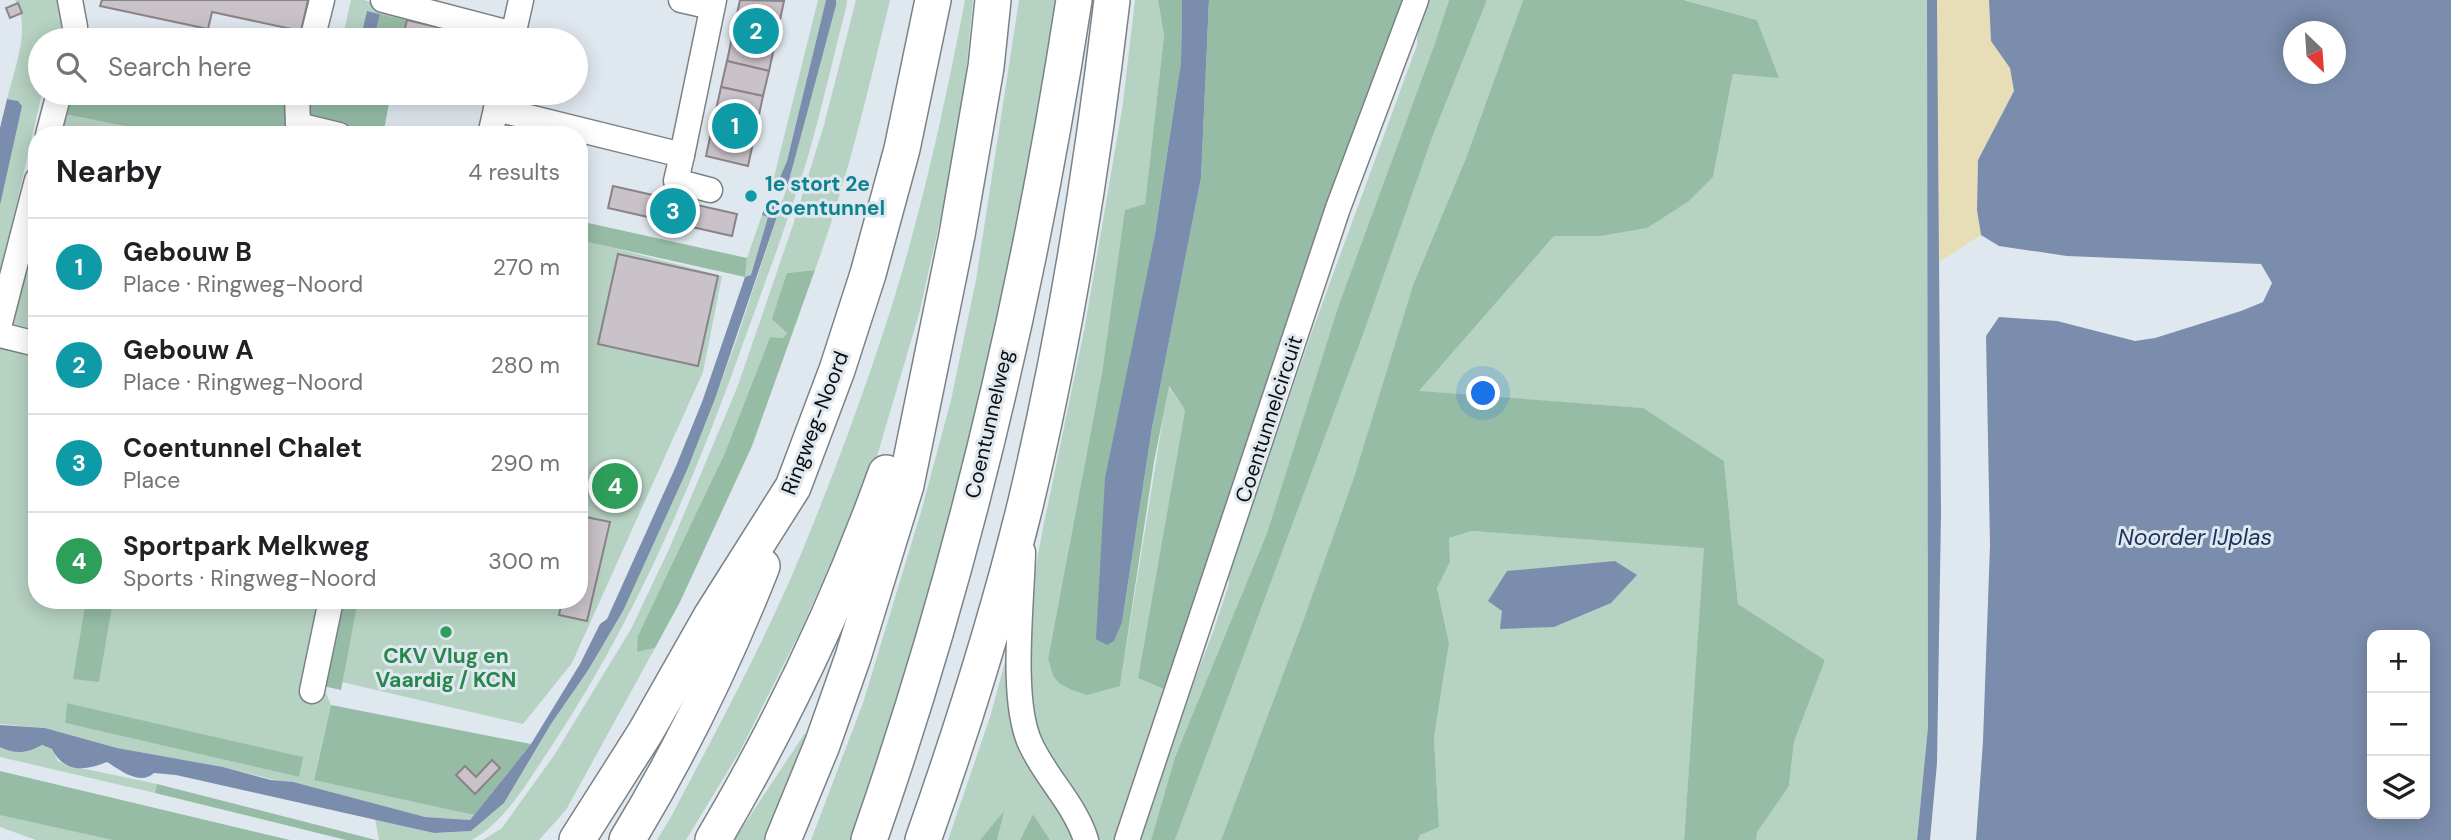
<!DOCTYPE html>
<meta charset="utf-8">
<style>
:root{--surface:#fff;--page:#f2f2f2;--text:#202124;--muted:#757577;--line:#e0e0e0;--accent:#d93025}
body{margin:0;font-family:"DM Sans",sans-serif;background:var(--page);color:var(--text)}
.controls{position:absolute;right:21px;bottom:21px;display:grid;overflow:hidden;border-radius:14px;box-shadow:0 4px 18px #0003}
.controls button{width:63px;height:63px;display:grid;place-items:center;padding:0;border:0;border-bottom:2px solid var(--line);background:var(--surface);color:var(--text);font:35px sans-serif}
.compass{position:absolute;left:2283px;top:21px;width:63px;height:63px;border-radius:50%;background:var(--surface);box-shadow:0 4px 18px #0003;rotate:155deg}
.you{position:absolute;left:1484px;top:394px;width:24px;height:24px;margin:-18px;border:5px solid #fff;border-radius:50%;background:#1a73e8;box-shadow:0 0 0 10px #1a73e833}
.badge{display:grid;place-items:center;width:46px;height:46px;border-radius:50%;background:var(--accent);color:#fff;font-size:23px;font-weight:700}
.pin{position:absolute;translate:-50% -50%;border:4px solid #fff;box-shadow:0 2px 7px #0006}
.list{margin:0;padding:0;list-style:none}
h2{display:flex;justify-content:space-between;align-items:center;height:91px;margin:0;padding:0 28px;font-size:30px}
h2 small{font-size:23px;font-weight:400;color:var(--muted)}
.list li{display:grid;grid-template-columns:46px 1fr auto;gap:21px;align-items:center;box-sizing:border-box;height:98px;padding:0 28px;border-top:2px solid var(--line)}
.list b{display:block;font-size:26px;white-space:nowrap}
.list p{margin:0;font-size:23px;white-space:nowrap;color:var(--muted)}
.list em{font-size:23px;font-style:normal;color:var(--muted)}
.icon{flex:none;width:38px;height:38px;fill:none;stroke:currentColor;stroke-width:2;stroke-linecap:round;stroke-linejoin:round}
.map{position:relative;flex:none;width:2451px;height:840px;overflow:hidden}
.search{position:absolute;background:var(--surface);box-shadow:0 4px 18px #0003;left:28px;top:28px;width:560px;height:77px;display:flex;align-items:center;gap:18px;box-sizing:border-box;padding:0 24px;border-radius:38px;color:var(--muted);font-size:26px}
.panel{position:absolute;background:var(--surface);box-shadow:0 4px 18px #0003;left:28px;top:126px;width:560px;height:483px;border-radius:28px}
.map>svg:first-child{display:block}
.green{fill:#b6d2c2;fill-rule:evenodd}
.forest{fill:#96bca6}
.sand{fill:#e7deb8}
.water{fill:#7b8dac;fill-rule:evenodd}
.building{fill:#c9c2c9;stroke:#8a8389;stroke-width:2}
.lines{fill:none;stroke-linecap:round;stroke-linejoin:round}
.minor-casing{stroke:#7a8287;stroke-width:27}
.highway-casing{stroke:#7a8287;stroke-width:38}
.minor{stroke:#fff;stroke-width:24}
.highway{stroke:#fff;stroke-width:35}
.culture-dot{fill:#0f9aa8;stroke:#e0e8ef;stroke-width:2.5}
.leisure-dot{fill:#2e9e5b;stroke:#e0e8ef;stroke-width:2.5}
.labels{text-anchor:middle;dominant-baseline:central;stroke-width:6;stroke-linejoin:round;paint-order:stroke}
.culture-label{font-size:21px;font-weight:bold;fill:#0d838f;stroke:#e0e8ef;text-anchor:start}
.street-label{font-size:21px;fill:#0b0e10;stroke:#e0e8ef}
.leisure-label{font-size:21px;font-weight:bold;fill:#27864d;stroke:#e0e8ef}
.water-label{font-size:23px;font-style:italic;fill:#1a325d;stroke:#e0e8ef}
</style>
<div class="map">
<svg width="2451" height="840" viewBox="0 0 2451 840">
<rect width="100%" height="100%" fill="#e0e8ef"/>
<g class="green">
<path d="M15,0H61L64,14L59,40H40L42,93L0,276V202L18,101L7,99C14,70 32,28 15,0Z"/>
<polygon points="351,0 364,0 471,35 367,11 360,40 342,40"/>
<polygon points="818,0 826,0 787,161 778,182 773,181"/>
<path d="M836,0H847V4C834,54 823,104 809,153C790,216 767,277 745,338C694,482 637,616 553,744C531,776 507,821 472,840H379L375,819L434,833L471,831L504,803L551,724L590,668L623,611L716,396L735,344L788,184Z"/>
<path d="M856,0H890C868,91 847,182 815,270L787,273V332L784,338L770,337L724,455L637,652L655,648L566,810L539,840H483L502,828L555,754L631,629L670,547L737,388L793,225L824,125Z"/>
<path d="M965,0H973L964,93L946,194L919,314L875,463L800,632L740,751L686,840H657L672,815C717,729 764,643 801,554C838,464 872,372 900,279C927,187 947,94 965,0Z"/>
<polygon points="1019,0 1058,0 1017,242 947,541 855,840 811,840 863,703 921,512 951,400 976,280"/>
<polygon points="1135,0 1158,0 1164,36 1145,205 1103,367 1048,659 1053,676 1059,683 1120,686 1168,386 1185,410 1138,678 1166,690 1120,840 1097,840 1045,748 1030,707 1030,599 1042,533 1085,326 1123,103"/>
<polygon points="1427,0 1449,0 1435,43 1338,307 1267,533 1175,757 1151,840 1133,840 1213,632 1229,584 1228,575 1309,340 1417,45 1418,28"/>
<polygon points="1487,0 1523,0 1466,158 1413,285 1354,477 1303,621 1221,840 1175,840 1364,332 1433,135"/>
<polygon points="1685,0 1927,0 1928,727 1917,840 1756,840 1756,832 1789,786 1794,742 1825,660 1738,604 1724,461 1642,408 1418,392 1554,236 1600,236 1713,177 1733,74 1778,77 1757,20"/>
<polygon points="59,113 170,135 61,135 64,125 59,118"/>
<polygon points="762,215 768,217 751,275 745,277 747,258"/>
<polygon points="37,234 37,337 10,330 25,259 31,259"/>
<polygon points="579,239 722,276 703,372 572,663 523,724 333,680 353,600 579,600"/>
<path d="M0,347L37,356V600H81V602L82,600H340L323,686L331,705L314,779L474,815L470,820L425,817L223,767L117,748L45,728L0,724ZM67,703L302,757L299,777L65,723Z"/>
<polygon points="1472,531 1705,547 1684,840 1418,840 1420,835 1439,826 1434,737 1449,643 1437,588 1450,562 1449,538"/>
<polygon points="1010,644 1014,724 1076,840 1050,840 1033,814 1020,840 997,840 1003,813 980,840 948,840 990,717"/>
<polygon points="805,733 813,746 769,840 734,840"/>
<polygon points="41,745 52,749 58,761 66,765 157,784 155,793 0,757 0,747"/>
<polygon points="0,814 118,840 36,840 0,827"/>
</g>
<g class="forest">
<polygon points="1158,0 1182,0 1181,62 1154,240 1122,622 1152,428 1201,178 1209,0 1403,0 1166,690 1138,678 1185,410 1169,386 1154,462 1120,686 1087,695 1072,690 1059,683 1053,676 1048,659 1103,367 1125,210 1145,204 1164,36"/>
<polygon points="1449,0 1487,0 1433,135 1364,332 1175,840 1151,840 1175,757 1267,533 1338,307 1435,43"/>
<polygon points="1523,0 1684,0 1757,20 1779,78 1733,74 1713,177 1689,201 1647,228 1600,236 1554,236 1419,391 1643,408 1724,461 1738,604 1825,660 1794,742 1789,786 1757,832 1756,840 1684,840 1704,548 1472,531 1449,538 1450,562 1437,588 1449,643 1434,737 1439,827 1420,835 1418,840 1221,840 1303,621 1354,477 1413,285 1466,158"/>
<polygon points="380,14 407,20 402,40 374,40"/>
<path d="M65,93H324C344,97 370,93 391,93L383,135H170L59,113Z"/>
<polygon points="579,221 747,258 745,277 579,240"/>
<polygon points="815,270 752,446 680,602 655,648 637,652 638,636 724,455 770,337 783,338 787,333 772,319 787,273"/>
<polygon points="86,600 113,600 99,682 73,679"/>
<polygon points="340,600 358,600 341,690 323,686"/>
<polygon points="67,703 303,757 299,777 65,723"/>
<polygon points="331,705 531,744 474,815 314,780"/>
<polygon points="0,771 290,840 113,840 0,815"/>
<polygon points="157,784 376,840 346,840 155,793"/>
<polygon points="1004,811 997,840 980,840"/>
<polygon points="1033,814 1050,840 1020,840"/>
</g>
<polygon class="sand" points="1937,0 1989,0 1991,41 2010,68 2014,91 1978,160 1977,210 1981,235 1939,262"/>
<g class="water">
<polygon points="826,0 836,0 836,5 788,184 778,182 787,161"/>
<polygon points="1182,0 1209,0 1201,178 1152,428 1122,622 1114,641 1107,645 1096,639 1105,478 1154,240 1181,62"/>
<polygon points="1927,0 1937,0 1941,513 1937,763 1930,840 1917,840 1928,727"/>
<path d="M1989,0H2451V840H1976L1983,741L1990,545L1986,336L1999,317L2057,321L2135,341L2155,338L2241,311L2263,302L2272,283L2261,264L2067,256L1999,246L1981,235L1977,210L1978,160L2014,91L2010,68L1991,41ZM2294,32H2336V74H2294ZM2425,635V814H2372V635Z"/>
<polygon points="367,11 380,14 374,40 360,40"/>
<polygon points="101,31 143,40 98,40"/>
<polygon points="7,99 18,101 22,106 0,205 0,128"/>
<path d="M768,198L782,202L716,396L687,470L623,611L589,669L551,724L504,803L471,831L434,833L176,775L154,773C140,786 120,770 107,762C85,771 64,773 52,749L42,745C27,753 16,755 0,747V725L45,728L117,748L223,767L271,780L293,782L425,817L470,820L531,744L580,664L600,624L607,619L676,466L702,402L745,277L751,275L768,217L762,215Z"/>
<polygon points="1615,561 1637,575 1611,603 1554,627 1500,629 1502,611 1488,601 1507,571"/>
</g>
<g class="building">
<polygon points="102,0 308,0 301,31 212,12 208,29 100,6"/>
<polygon points="740,0 784,1 769,71 727,61"/>
<polygon points="18,3 22,13 10,18 6,8"/>
<polygon points="407,20 471,35 470,40 402,40"/>
<polygon points="727,61 769,71 763,96 721,87"/>
<polygon points="721,87 763,96 748,166 706,156"/>
<polygon points="613,186 737,214 732,236 608,208"/>
<polygon points="618,254 718,276 698,366 598,344"/>
<polygon points="581,516 610,522 587,621 559,615 562,600 579,600 579,525"/>
<polygon points="492,760 500,768 475,794 456,775 465,766 476,777"/>
</g>
<g class="lines">
<g class="minor-casing">
<g id="minor">
<polyline points="70,0 75,27 73,40"/>
<polyline points="383,0 513,34"/>
<polyline points="681,0 712,7"/>
<polyline points="313,36 322,0"/>
<polyline points="512,40 521,0"/>
<polyline points="500,93 496,109 682,155 676,181 710,190"/>
<polyline points="297,95 298,125 339,135"/>
<polyline points="48,135 59,93"/>
<polyline points="490,135 496,109"/>
<polyline points="682,155 714,0"/>
<polyline points="0,323 37,180"/>
<polyline points="0,335 37,344"/>
<path d="M1023,552C1022,602 1010,699 1030,743C1045,777 1075,804 1086,840"/>
<polyline points="312,691 331,600"/>
<polyline points="1127,840 1338,208 1416,0"/>
</g>
</g>
<g class="highway-casing">
<g id="highway">
<polyline points="577,840 645,733 712,615 793,487 837,370 868,274 902,149 933,0"/>
<path d="M627,840C680,753 725,660 762,566"/>
<path d="M713,840C782,723 840,601 886,473"/>
<polyline points="783,840 822,745 853,657 906,485 957,235 986,67 993,0"/>
<path d="M869,840C964,568 1030,285 1074,0"/>
<path d="M923,840C962,730 997,619 1025,506C1065,339 1092,170 1112,0"/>
</g>
</g>
<use href="#minor" class="minor"/>
<use href="#highway" class="highway"/>
</g>
<circle class="culture-dot" cx="751" cy="196" r="7"/>
<circle class="leisure-dot" cx="446" cy="632" r="7"/>
<g class="labels">
<g class="culture-label">
<text x="765" y="184">1e stort 2e<tspan x="765" dy="24">Coentunnel</tspan></text>
</g>
<g class="street-label">
<text transform="translate(1269 419) rotate(-72)">Coentunnelcircuit</text>
<text transform="translate(815 423) rotate(-69)">Ringweg-Noord</text>
<text transform="translate(989 424) rotate(-77)">Coentunnelweg</text>
</g>
<g class="leisure-label">
<text x="446" y="656">CKV Vlug en<tspan x="446" dy="24">Vaardig / KCN</tspan></text>
</g>
<g class="water-label">
<text x="2195" y="537">Noorder IJplas</text>
</g>
</g>
</svg>
<div class="controls">
<button>+</button>
<button>−</button>
<button><svg class="icon" aria-label="layers" viewBox="0 0 24 24"><path d="M12 4l9 5-9 5-9-5zM3 14l9 5 9-5"/></svg></button>
</div>
<svg class="compass" viewBox="-18 -18 36 36"><path d="M0-13l5 13h-10z" fill="#e53935"/><path d="M0 13l5-13h-10z" fill="#757577"/></svg>
<div class="you"></div>
<div class="pin badge" style="left:735px;top:126px;background:#0f9aa8">1</div>
<div class="pin badge" style="left:756px;top:31px;background:#0f9aa8">2</div>
<div class="pin badge" style="left:673px;top:211px;background:#0f9aa8">3</div>
<div class="pin badge" style="left:615px;top:486px;background:#2e9e5b">4</div>
<div class="search"><svg class="icon" aria-label="search" viewBox="0 0 24 24"><circle cx="10" cy="10" r="6"/><path d="M15 15l6 6"/></svg>Search here</div>
<section class="panel">
<h2>Nearby<small>4 results</small></h2>
<ul class="list">
<li><span class="badge" style="background:#0f9aa8">1</span><div><b>Gebouw B</b><p>Place · Ringweg-Noord</p></div><em>270 m</em></li>
<li><span class="badge" style="background:#0f9aa8">2</span><div><b>Gebouw A</b><p>Place · Ringweg-Noord</p></div><em>280 m</em></li>
<li><span class="badge" style="background:#0f9aa8">3</span><div><b>Coentunnel Chalet</b><p>Place</p></div><em>290 m</em></li>
<li><span class="badge" style="background:#2e9e5b">4</span><div><b>Sportpark Melkweg</b><p>Sports · Ringweg-Noord</p></div><em>300 m</em></li>
</ul>
</section>
</div>
